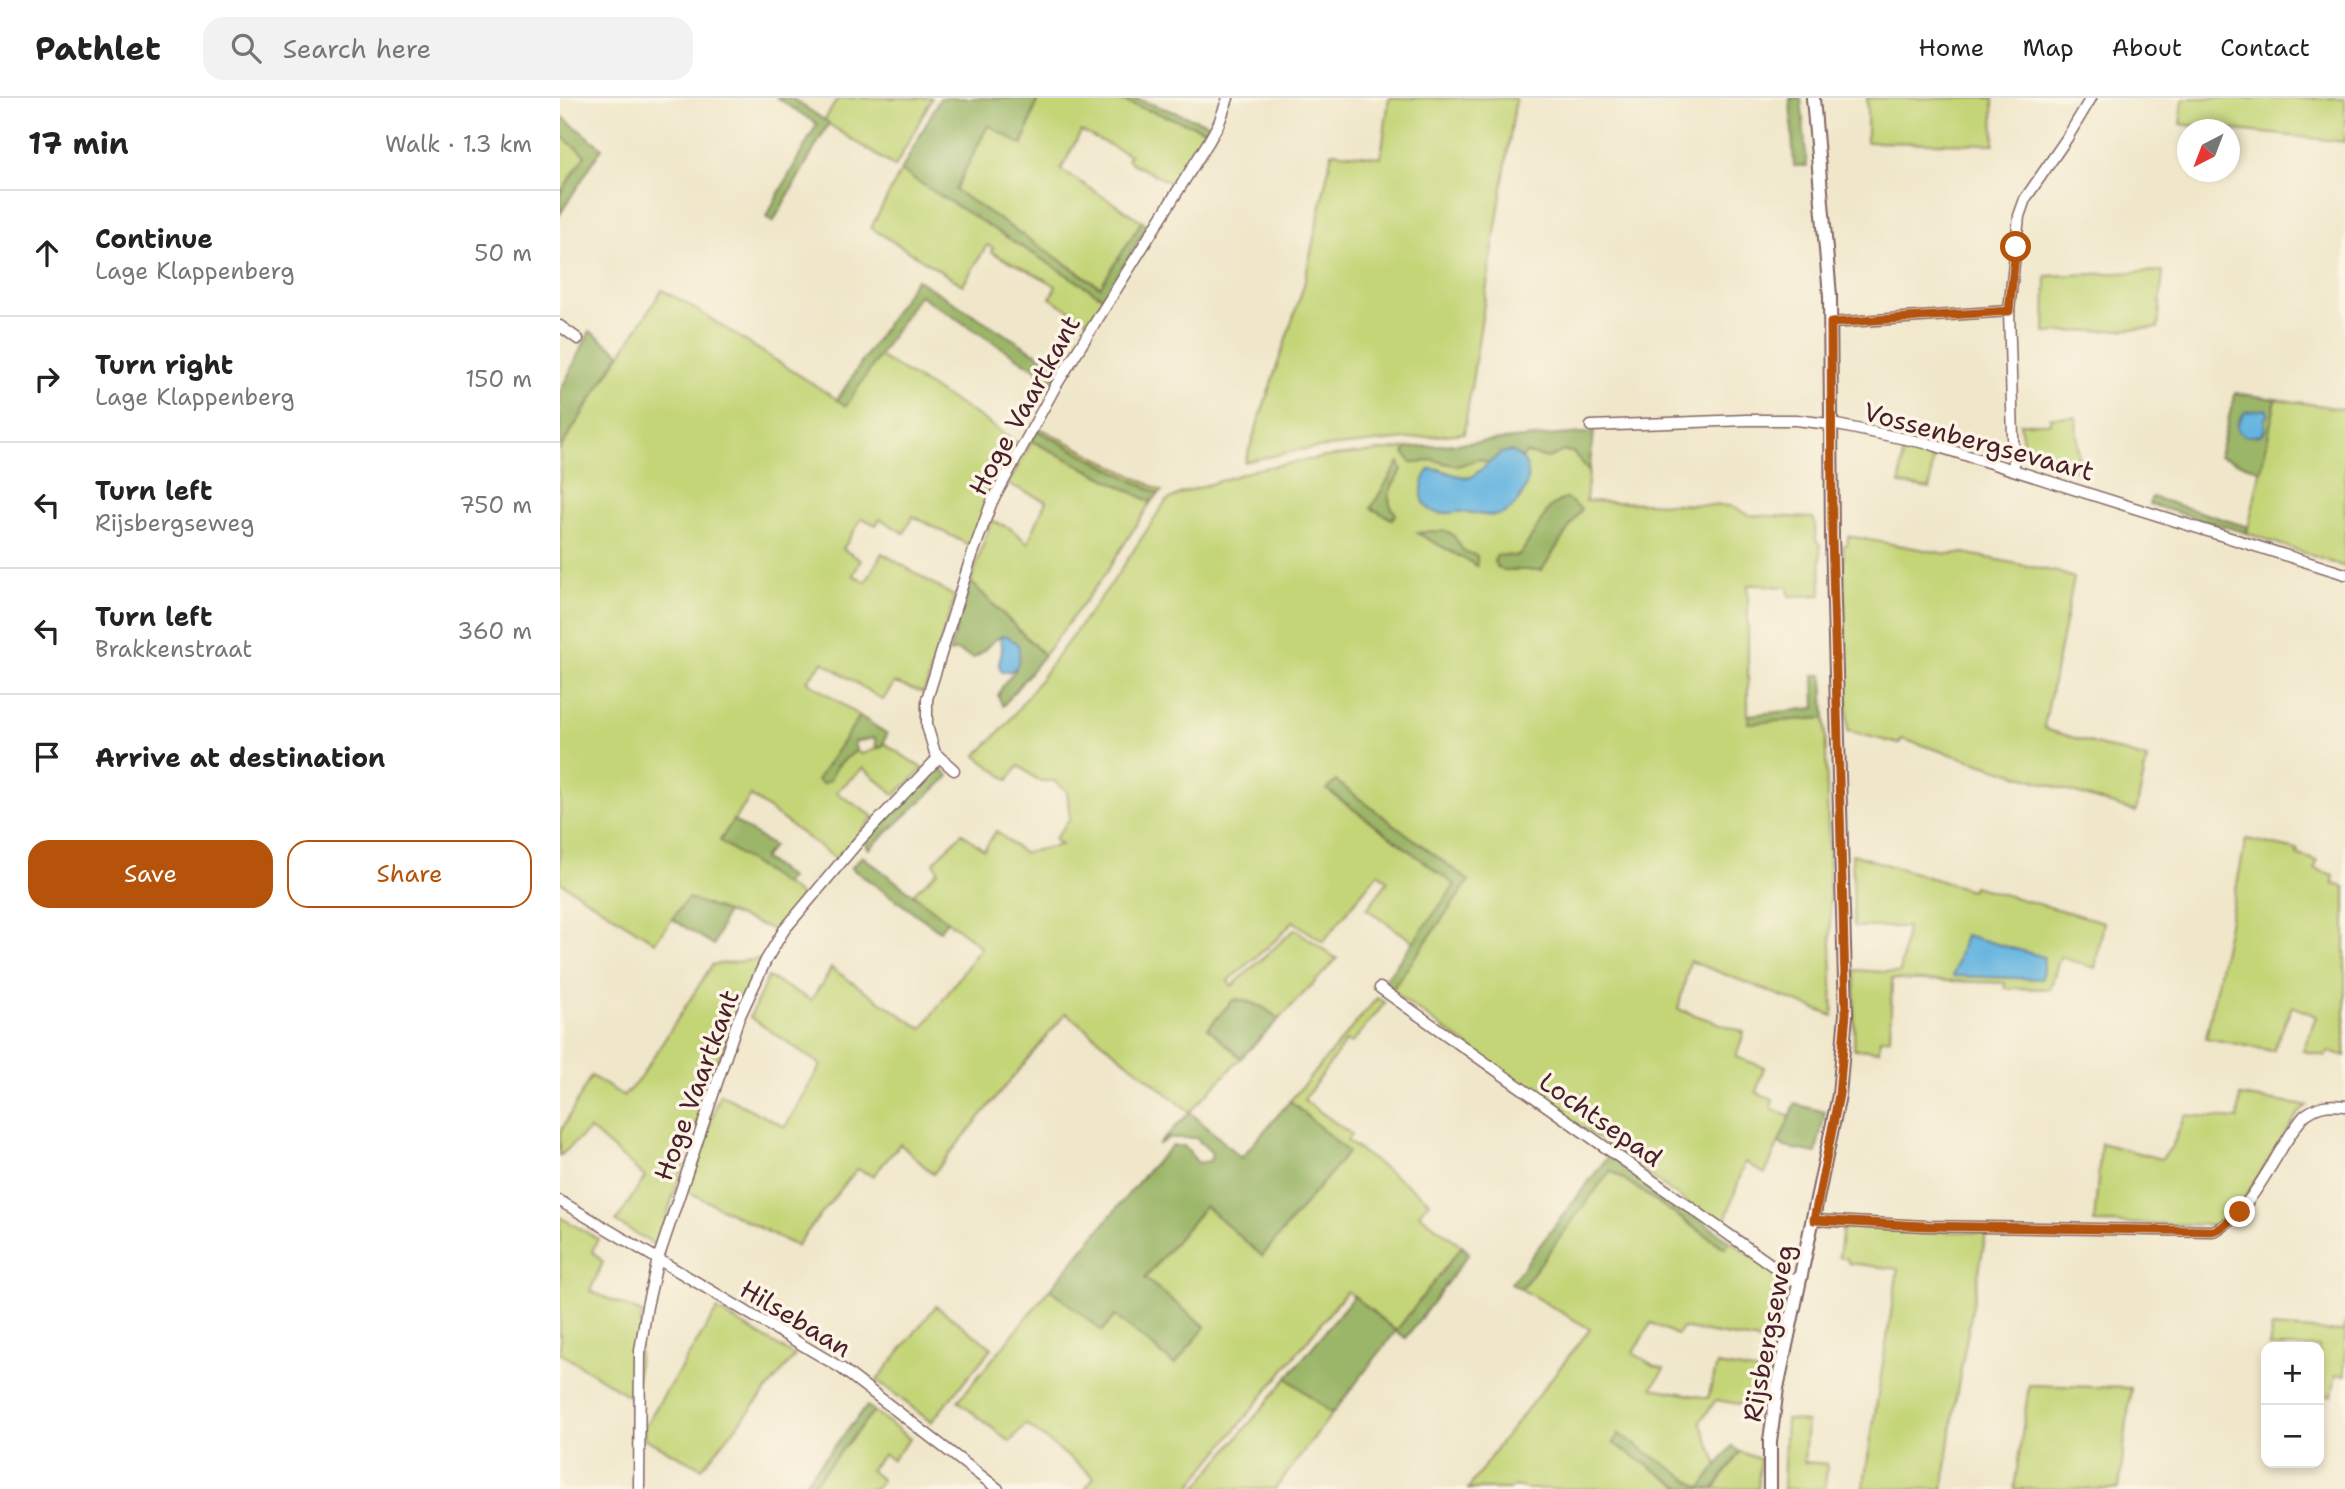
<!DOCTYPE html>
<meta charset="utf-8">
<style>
:root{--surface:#fff;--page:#f2f2f2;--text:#222;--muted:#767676;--line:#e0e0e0;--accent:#b45309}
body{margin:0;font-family:"Shantell Sans",sans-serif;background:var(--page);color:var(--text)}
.controls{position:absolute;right:21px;bottom:21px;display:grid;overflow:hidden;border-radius:14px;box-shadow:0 4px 10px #0003}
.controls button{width:63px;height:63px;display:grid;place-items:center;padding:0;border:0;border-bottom:2px solid var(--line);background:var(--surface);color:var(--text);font:35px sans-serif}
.compass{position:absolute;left:1617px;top:21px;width:63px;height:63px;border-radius:50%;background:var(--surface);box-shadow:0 4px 10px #0003;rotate:222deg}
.stop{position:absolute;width:21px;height:21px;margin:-16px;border:5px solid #b45309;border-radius:50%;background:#fff}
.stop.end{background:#b45309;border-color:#fff;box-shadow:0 2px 7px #0008}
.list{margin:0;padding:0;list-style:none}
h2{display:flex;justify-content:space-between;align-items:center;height:91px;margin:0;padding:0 28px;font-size:30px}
h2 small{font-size:23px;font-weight:400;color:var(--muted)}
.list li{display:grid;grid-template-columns:46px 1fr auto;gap:21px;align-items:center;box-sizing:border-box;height:126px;padding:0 28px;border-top:2px solid var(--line)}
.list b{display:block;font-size:26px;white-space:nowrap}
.list p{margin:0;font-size:23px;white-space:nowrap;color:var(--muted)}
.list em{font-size:23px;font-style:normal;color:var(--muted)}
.actions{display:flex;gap:14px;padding:21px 28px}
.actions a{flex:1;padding:16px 0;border:2px solid var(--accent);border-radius:21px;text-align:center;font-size:24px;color:var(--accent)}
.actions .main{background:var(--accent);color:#fff}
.icon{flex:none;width:38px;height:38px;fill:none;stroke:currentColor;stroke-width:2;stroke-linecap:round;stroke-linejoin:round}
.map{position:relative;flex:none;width:1785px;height:1391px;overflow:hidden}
header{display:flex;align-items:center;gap:42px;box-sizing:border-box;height:98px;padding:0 35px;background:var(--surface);border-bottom:2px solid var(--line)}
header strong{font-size:33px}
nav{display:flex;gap:38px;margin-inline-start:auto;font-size:24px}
.search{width:490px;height:63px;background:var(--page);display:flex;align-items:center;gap:18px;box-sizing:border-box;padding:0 24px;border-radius:21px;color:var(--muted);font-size:26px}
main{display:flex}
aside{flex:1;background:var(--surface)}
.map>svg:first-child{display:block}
.green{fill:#c4d578;stroke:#877a52;stroke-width:2;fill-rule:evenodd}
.forest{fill:#9bb668;stroke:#726a4a;stroke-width:2}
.water{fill:#65b5e0;stroke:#586a86;stroke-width:2}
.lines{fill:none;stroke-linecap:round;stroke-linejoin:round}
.minor-casing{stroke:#846563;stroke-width:13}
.secondary-casing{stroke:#846563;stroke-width:16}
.minor{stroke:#fff;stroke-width:10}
.secondary{stroke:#fff;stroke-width:12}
.route{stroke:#b45309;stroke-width:9}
.labels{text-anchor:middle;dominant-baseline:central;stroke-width:7;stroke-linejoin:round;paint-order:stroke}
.street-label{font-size:26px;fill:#4a1f2b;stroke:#fcf5e5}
</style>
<header>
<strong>Pathlet</strong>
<div class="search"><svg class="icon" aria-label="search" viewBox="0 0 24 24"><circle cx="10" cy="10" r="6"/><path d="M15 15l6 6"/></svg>Search here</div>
<nav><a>Home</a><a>Map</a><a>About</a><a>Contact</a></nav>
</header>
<main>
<aside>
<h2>17 min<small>Walk · 1.3 km</small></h2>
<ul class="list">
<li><svg class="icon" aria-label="ahead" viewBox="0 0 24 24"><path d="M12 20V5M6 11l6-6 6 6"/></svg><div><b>Continue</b><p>Lage Klappenberg</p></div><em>50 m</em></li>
<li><svg class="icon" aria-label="right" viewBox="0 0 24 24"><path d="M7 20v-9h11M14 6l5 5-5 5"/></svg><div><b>Turn right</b><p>Lage Klappenberg</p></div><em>150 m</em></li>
<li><svg class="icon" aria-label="left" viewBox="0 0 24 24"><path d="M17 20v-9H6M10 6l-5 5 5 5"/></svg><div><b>Turn left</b><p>Rijsbergseweg</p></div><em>750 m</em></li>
<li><svg class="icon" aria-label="left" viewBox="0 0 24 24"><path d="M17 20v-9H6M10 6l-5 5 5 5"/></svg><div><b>Turn left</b><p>Brakkenstraat</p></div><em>360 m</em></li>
<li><svg class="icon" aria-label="arrive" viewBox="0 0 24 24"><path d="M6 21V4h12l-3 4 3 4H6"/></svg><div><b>Arrive at destination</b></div></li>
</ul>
<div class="actions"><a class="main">Save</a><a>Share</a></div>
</aside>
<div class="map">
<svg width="1785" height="1391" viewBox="0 0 1785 1391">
<rect width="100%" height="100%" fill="#fcf5e5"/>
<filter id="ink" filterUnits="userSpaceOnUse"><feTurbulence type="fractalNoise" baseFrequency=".0143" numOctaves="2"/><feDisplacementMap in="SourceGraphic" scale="14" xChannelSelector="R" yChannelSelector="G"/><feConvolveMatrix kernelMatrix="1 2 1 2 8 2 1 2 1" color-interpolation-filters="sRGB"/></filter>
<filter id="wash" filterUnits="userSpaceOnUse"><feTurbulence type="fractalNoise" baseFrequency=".00686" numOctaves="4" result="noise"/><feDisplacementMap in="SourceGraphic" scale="28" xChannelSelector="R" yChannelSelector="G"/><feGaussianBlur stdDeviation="1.57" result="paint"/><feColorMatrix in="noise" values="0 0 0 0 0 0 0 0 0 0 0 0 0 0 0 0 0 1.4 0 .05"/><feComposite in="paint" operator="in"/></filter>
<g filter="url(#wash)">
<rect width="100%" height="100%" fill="#f0e7ca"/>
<g class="green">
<polygon points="278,0 372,0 335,69 264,23"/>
<polygon points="478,0 553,0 649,33 615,87 573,66 567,61 570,57 521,33 501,72 582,123 541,189 395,92 429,26 463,47"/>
<polygon points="829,0 956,0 904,335 739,352 685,364 744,187 772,54 821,59"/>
<polygon points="1307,0 1433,0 1434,46 1307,44"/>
<polygon points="1623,0 1785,0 1785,44 1620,26"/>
<polygon points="0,37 25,57 0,96"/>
<path d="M341,73L544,200L529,224L490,200L496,188C476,175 453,166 431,154L433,150L427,147L403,187L311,130Z"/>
<polygon points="1603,173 1598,230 1485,235 1486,178"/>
<path d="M102,192L126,205L286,307L319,258L420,319L458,346L432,393L411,448L353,418L344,435L320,421L316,427L302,420L283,451L301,462L293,477L306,484L322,455L395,499L364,595L334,585L323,602L263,564L247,583L300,618L258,682L263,686C275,674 280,661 296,653L302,656L322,649L324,645L363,671L335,697L303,670L276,694L314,719L276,761L191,698L160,742L244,800L220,834L128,800L95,844L0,784V351Z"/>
<polygon points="1716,301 1785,311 1785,469 1687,435"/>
<polygon points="1490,319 1516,319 1519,373 1470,357 1464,352 1460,325 1490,325"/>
<polygon points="480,330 602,393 599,396 478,333"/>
<polygon points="472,343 591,404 544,478 484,557 411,484 431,422 450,430 468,445 486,403 448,386"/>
<polygon points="1343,349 1373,355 1370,391 1340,386"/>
<path d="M847,350L845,355C857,371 858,361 874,362C881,363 885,367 891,366C904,365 918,357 930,365L912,379L896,378L880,371L904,414L927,417L943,416C959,402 977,381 962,360L966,355L988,360L1004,353L1013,354L1029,373L1026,403L1171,408L1189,417L1253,420C1257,427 1254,435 1256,443L1260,446L1261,497L1229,498L1228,489C1214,489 1202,486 1188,487V625L1265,620L1273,918L1130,863L1118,911L1184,934L1176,959L1204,969L1196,994L1213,1002L1211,1010L1230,1019L1205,1076L1185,1064L1163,1130L831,893L909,783L776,683L767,692L896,787L854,844L807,811L828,783L818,775L763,844L733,823L718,840L668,883L672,888L735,831L777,861L719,921C707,912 687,897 672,903L649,930L681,960L630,1014L506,915L373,1076L340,1046L313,1078L297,1071L236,1148L127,1093L160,996L225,1029L261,967L190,919L208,879L251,902L260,888H262L271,870L362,931L421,849L353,796L378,773L374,764L402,735L424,752L436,733L463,755L501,747L494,741L510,721L507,693L494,683H479L459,668L448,682L416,658L446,627L554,482L606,403L622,395L697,371L765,359ZM839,364L840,377C824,395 830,399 832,421L811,410ZM999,403L1021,412L982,471L953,472L956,458L962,454L990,409Z"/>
<polygon points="1288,438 1387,456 1404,455 1497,474 1514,480 1484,629 1488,632 1587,661 1576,714 1342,641 1339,646 1288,633 1283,448 1287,447"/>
<polygon points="1686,741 1738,752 1737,756 1757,763 1755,771 1774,777 1773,786 1785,789 1785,958 1769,953 1765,958 1743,953 1756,918 1732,908 1713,953 1646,940"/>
<polygon points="1292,756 1411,792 1413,788 1544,824 1535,870 1500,859 1490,891 1445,890 1445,885 1332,881 1330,940 1320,941 1319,953 1294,951 1295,872 1340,875 1347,829 1294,829"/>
<polygon points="199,861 203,862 171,931 154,972 97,1148 56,1124 85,1079 30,1031 0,1058 0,1035 31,978 64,998 80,980 152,867"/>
<polygon points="817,900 825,905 791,946 786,943 744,1002 791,1036 787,1043 869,1103 859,1116 902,1148 836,1233 787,1193 628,1391 525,1391 534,1379 466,1326 450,1344 398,1303 490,1191 542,1232 555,1217 614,1266 645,1228 585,1181 645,1108 703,1157 788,1054 730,1003"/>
<polygon points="1680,998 1747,1008 1738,1016 1675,1115 1660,1127 1534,1125 1541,1045 1601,1061 1612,1049 1625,1017 1678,1021"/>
<polygon points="1050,1072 1164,1150 1170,1143 1226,1183 1212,1245 1122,1230 1117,1237 1091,1225 1073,1255 1095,1268 1104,1271 1092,1290 1148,1300 1157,1267 1207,1275 1203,1310 1156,1302 1140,1324 1158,1367 1141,1390 1059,1336 1054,1345 1121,1390 1121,1391 968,1391 955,1388 950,1391 908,1391 939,1347 1030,1231 961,1191"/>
<polygon points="0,1119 38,1141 32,1153 43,1164 30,1193 82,1215 75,1302 0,1255"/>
<polygon points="1283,1129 1426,1135 1396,1299 1383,1391 1303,1391 1338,1171 1288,1165 1288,1161 1279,1159"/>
<polygon points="376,1208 432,1250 371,1324 317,1282"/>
<polygon points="157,1212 235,1258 142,1370 85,1341 84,1329"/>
<polygon points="1785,1224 1785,1277 1776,1277 1772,1298 1759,1297 1759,1249 1709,1249 1712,1229 1783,1234"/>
<polygon points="727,1280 772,1316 715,1391 635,1391"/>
<polygon points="1469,1287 1571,1290 1559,1391 1454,1391"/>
<polygon points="314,1313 350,1341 332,1362 324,1356 310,1372 322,1382 315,1391 254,1391 251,1389"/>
<polygon points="1226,1321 1247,1324 1244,1364 1267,1366 1265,1391 1223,1391"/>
<polygon points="1180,1354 1200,1361 1198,1391 1154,1391"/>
</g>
<g class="forest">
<polygon points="217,0 231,0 269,25 213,124 206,119 257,26"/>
<polygon points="380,0 478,0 462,47 428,27 395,92 540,189 582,123 588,127 544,200 341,73"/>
<polygon points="553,0 574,0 652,27 649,33"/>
<polygon points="1230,0 1241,0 1247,68 1234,68"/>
<polygon points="0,17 42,50 0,116 0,96 25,57 0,37"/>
<polygon points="356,181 501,271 494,283 359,197 286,308 277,302"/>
<polygon points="30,233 60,255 0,351 0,294"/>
<polygon points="1675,295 1716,301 1701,373 1659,358"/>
<polygon points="478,333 599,396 591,404 472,343"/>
<polygon points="1034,334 1029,373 1013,354 1004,353 988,360 966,355 962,360 955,355 941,355 930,365 919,361 898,368 872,362 859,365 851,364 844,355 847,350"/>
<path d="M839,364L842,372C832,389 821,397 836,416L832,421L811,410Z"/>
<polygon points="1592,399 1688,429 1687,435 1589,406"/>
<polygon points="1006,400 1021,411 982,472 943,472 937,469 934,463 937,457 956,458 962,454 990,409"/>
<path d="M871,433C898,433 890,435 904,453L917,458V468L857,435Z"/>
<path d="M411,484L484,557L443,608L438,598L442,589L456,571L447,538C430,539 427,554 413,560L396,552L389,555Z"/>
<polygon points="1254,577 1263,577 1265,620 1188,625 1189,617 1255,610"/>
<polygon points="300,618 327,636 322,649 316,650 315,640 294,644 296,653 277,667 270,682 263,686 257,682"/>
<polygon points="377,668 389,678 309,751 305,744"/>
<polygon points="776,683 909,783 831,893 822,886 895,787 767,691"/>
<polygon points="173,722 213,748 203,760 230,780 224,787 160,743"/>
<polygon points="302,758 387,822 380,833 291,770"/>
<polygon points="128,800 166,814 154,847 112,821"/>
<polygon points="677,901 703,909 719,921 681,960 648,930 672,903"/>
<polygon points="730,1003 788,1054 702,1158 645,1108 585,1180 645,1229 615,1267 555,1218 542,1233 490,1191 590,1070 612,1048 624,1048 638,1065 650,1063 652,1055 636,1040 609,1040 598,1047 630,1014 681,1060"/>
<polygon points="1235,1006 1265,1014 1256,1055 1225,1049 1219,1045"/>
<polygon points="1049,1057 1170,1143 1165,1150 1051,1072 961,1191 951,1185"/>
<polygon points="902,1148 909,1155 846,1240 836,1233 772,1316 727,1280 794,1198 836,1233"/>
<polygon points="307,1308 314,1313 251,1389 245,1384"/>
<polygon points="1059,1336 1141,1390 1172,1348 1180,1354 1153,1391 1124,1391 1053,1345"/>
</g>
<g class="water">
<path d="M1706,311L1708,316L1704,322L1705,332L1700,337C1679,341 1670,332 1685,314Z"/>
<path d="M950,353C961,357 968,366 968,377C967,392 956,411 942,416C930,420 916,415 904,414C895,413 886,417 878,415C857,410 859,385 870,371C886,371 897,381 912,379L941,355Z"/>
<path d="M441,538H447L458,546C461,560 460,575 442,574C435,564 443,560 442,549C442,545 440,542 441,538Z"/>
<polygon points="1405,837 1484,859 1482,881 1393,878"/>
</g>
</g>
<g filter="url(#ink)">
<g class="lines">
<g class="minor-casing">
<g id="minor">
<polyline points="1271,225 1449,213"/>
<polyline points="0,228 18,241"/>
<polyline points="1031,328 1186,322 1236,322 1277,327 1370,346 1785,476"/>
<polyline points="1454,371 1449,213 1459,118 1465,101 1507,40 1531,0"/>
<polyline points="394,672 375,655 367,628 367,601 409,466 431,406 495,289 649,43 659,25 668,0"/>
<polyline points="820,890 1230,1180 1240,1184"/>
<polyline points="0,1103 281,1270 438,1391"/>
<path d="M1254,1122L1365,1128L1653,1133C1692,1118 1717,1048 1745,1017C1759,1007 1768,1006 1785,1008"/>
<polyline points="79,1391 80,1253 87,1208 98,1161 178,922 206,862 224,832 298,744 379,659"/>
</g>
</g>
<g class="secondary-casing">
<polyline id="secondary" points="1210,1391 1210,1343 1217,1290 1279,997 1286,916 1272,438 1270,198 1253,0"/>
</g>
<use href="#minor" class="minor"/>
<use href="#secondary" class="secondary"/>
</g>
</g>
<g class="lines" filter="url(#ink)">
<polyline class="route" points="1456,149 1449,213 1271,225 1272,438 1286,916 1279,997 1254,1122 1364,1128 1653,1133 1662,1129 1680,1114"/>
</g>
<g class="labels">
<g class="street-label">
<text transform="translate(464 307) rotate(-61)">Hoge Vaartkant</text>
<text transform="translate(1419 343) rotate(15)">Vossenbergsevaart</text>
<text transform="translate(136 987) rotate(-70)">Hoge Vaartkant</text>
<text transform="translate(1041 1021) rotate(35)">Lochtsepad</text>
<text transform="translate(236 1220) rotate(31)">Hilsebaan</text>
<text transform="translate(1208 1235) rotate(-79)">Rijsbergseweg</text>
</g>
</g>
</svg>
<div class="controls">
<button>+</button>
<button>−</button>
</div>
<svg class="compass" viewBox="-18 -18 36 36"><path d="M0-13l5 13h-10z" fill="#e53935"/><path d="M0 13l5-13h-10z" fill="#767676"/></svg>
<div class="stop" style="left:1456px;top:149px"></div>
<div class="stop end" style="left:1680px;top:1114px"></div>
</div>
</main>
